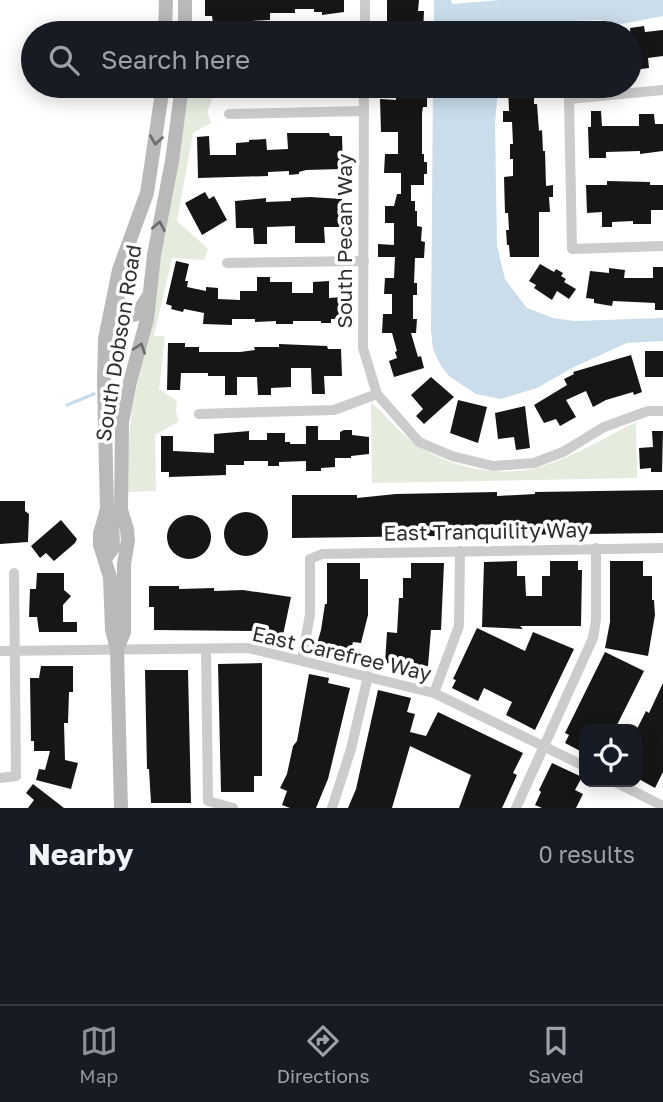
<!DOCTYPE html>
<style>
:root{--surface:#171b24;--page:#20242c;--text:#f1f3f6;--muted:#9ea1a6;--line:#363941;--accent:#8c9099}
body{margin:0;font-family:"Golos Text",sans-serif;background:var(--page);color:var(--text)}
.controls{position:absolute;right:21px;bottom:21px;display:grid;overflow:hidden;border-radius:14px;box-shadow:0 4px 18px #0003}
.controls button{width:63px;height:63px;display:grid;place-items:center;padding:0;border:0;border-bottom:2px solid var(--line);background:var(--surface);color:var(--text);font:35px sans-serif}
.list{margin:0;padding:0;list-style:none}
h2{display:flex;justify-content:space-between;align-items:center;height:91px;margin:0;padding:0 28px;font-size:30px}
h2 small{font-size:23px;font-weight:400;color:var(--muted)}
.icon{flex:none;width:38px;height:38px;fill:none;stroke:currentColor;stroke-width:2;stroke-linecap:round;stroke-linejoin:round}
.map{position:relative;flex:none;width:663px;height:808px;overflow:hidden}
.search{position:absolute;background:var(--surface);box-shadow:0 4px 18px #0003;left:21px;right:21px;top:21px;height:77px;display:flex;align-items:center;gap:18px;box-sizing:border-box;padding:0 24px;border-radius:38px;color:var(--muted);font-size:26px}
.sheet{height:196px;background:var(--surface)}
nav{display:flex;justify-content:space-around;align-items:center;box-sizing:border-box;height:98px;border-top:2px solid var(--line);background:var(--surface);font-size:19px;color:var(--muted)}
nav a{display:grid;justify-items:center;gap:4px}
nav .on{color:var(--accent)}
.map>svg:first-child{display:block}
.green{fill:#e5ecdd}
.water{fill:#caddeb}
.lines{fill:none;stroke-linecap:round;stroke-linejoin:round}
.stream{stroke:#caddeb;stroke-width:3.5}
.building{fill:#161616}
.street{stroke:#ccc;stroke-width:10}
.secondary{stroke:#b9b9b9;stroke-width:14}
.oneway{stroke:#6d6d6d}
.labels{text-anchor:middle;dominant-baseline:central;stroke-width:7;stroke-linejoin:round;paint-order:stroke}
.street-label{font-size:21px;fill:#2f2f2f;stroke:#fff}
</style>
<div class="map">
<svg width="663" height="808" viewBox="0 0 663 808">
<rect width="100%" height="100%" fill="#fff"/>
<g class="green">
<polygon points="187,86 199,86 199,89 213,97 207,112 211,123 193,133 177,221 208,249 204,260 172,258 154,336 165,336 159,389 177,401 176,410 178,422 155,435 156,491 128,492 128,448 132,408 149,330"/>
<path d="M371,402C385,415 399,432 414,443C449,468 501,479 543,466C575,456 606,437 636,422L637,478L372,483Z"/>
</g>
<g class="water">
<polygon points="434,0 451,0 452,4 500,0 663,0 663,16 622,24 599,20 570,21 543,25 524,33 434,33"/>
<polygon points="433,86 498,86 495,124 497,246 505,279 516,294 527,308 553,318 574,321 663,318 663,341 627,343 574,367 537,388 501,399 476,394 449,376 441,366 433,349 431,331"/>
</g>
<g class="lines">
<polyline class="stream" points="67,405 94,394"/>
</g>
<g class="building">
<polygon points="205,0 344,0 344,12 322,15 322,12 314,12 314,9 295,9 295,13 270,13 270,20 213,23 212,16 205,16"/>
<polygon points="387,0 419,0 418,11 424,11 423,33 390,33 390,22 387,22"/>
<polygon points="644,26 645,32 663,30 663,56 648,58 649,68 633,70 630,28"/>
<polygon points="401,86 423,86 423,94 427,94 427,107 423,107 422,113 422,154 424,154 424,162 427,162 427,174 424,174 424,185 411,185 411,201 415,201 415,211 417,211 417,226 422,227 421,241 425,242 424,258 415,258 414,283 417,283 417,295 413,295 413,319 417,319 416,333 411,333 418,357 421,356 424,368 394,377 389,361 397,358 395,352 397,351 392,333 382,333 383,314 392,314 392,294 384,294 385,278 394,278 395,257 378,257 378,244 394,245 394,223 385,223 385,206 394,206 397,194 401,194 401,173 384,173 385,154 398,154 398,132 381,132 380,99 396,100 396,96 401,96"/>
<polygon points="508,86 534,86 534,104 537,104 539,131 542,130 543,151 545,151 546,186 553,185 553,197 549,197 550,212 539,212 539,257 510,257 509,245 507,245 506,230 509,230 508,213 505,213 504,177 513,176 513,159 510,159 510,144 513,144 512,122 503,122 503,111 509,111"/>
<polygon points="591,111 601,111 602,126 639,126 639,114 654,114 655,124 663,124 663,151 640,154 640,151 606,152 606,158 589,158 588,127 591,127"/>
<polygon points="287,133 329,133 330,136 342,136 343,169 306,170 299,172 299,174 289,175 289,171 268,172 268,176 198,178 197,137 209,136 210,155 236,155 236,143 249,142 249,140 266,139 267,150 288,149"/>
<polygon points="607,181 650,182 650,185 663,185 663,210 651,210 651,224 633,224 633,221 612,222 612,227 602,227 602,212 587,213 586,185 607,185"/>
<polygon points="205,192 209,199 214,196 227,220 202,235 185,203"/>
<polygon points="310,197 342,199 342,227 324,227 325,243 295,243 295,226 267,227 267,244 254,244 253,228 236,228 235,201 266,198 266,202 291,201 291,198"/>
<polygon points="176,261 189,264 185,281 188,281 187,287 206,291 206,287 218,288 218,299 240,300 240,291 257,291 257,277 270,277 270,282 292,282 292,293 313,293 313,282 329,281 329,298 343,297 343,319 331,319 331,323 321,323 321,321 293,321 293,324 276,324 276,321 255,322 255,319 232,319 232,325 203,324 204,313 184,309 183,312 171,309 172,306 166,304"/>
<polygon points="540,264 554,272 556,269 563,273 561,276 566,279 564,282 576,289 569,299 557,291 552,300 534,288 536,285 529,281"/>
<polygon points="653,267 663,267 663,310 655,310 655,303 613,301 612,306 594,303 594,299 586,298 590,271 609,273 609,268 625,270 624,278 653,278"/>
<polygon points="168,343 185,343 185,347 199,347 199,352 240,352 255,350 254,347 279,347 279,344 327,346 328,349 341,349 342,376 324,376 325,394 312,394 311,368 291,368 291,387 271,388 271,395 258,395 257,377 237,377 237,395 225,395 225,376 208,376 208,373 181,373 180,390 167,390"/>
<rect x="645" y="351" width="18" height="26"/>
<polygon points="631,355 642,392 634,395 633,392 606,400 593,407 586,391 566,400 576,417 560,426 556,419 544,423 534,405 567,385 564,379 574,374 573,372"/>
<polygon points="431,377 454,397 424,424 416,416 423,409 411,395"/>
<polygon points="458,400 487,407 478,443 450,433"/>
<polygon points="525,406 530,448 516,450 514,437 498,439 495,413"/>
<polygon points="306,426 318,426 318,440 340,440 340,432 344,430 352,430 352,435 369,437 369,454 351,456 351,458 335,458 335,467 321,468 321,471 306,471 306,461 279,462 279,466 268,466 268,461 244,461 244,465 226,465 226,475 169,477 169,472 161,472 161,436 173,436 173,451 214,453 214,434 249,431 249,440 267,440 267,433 285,433 285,442 290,442 290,444 306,444"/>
<polygon points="652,431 663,431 662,472 651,472 651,468 640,469 639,448 653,447"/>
<polygon points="663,490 663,533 292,538 292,495 357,495 357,498 396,494 497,492 497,496 535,494 535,492"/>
<polygon points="0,501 25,501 25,511 29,514 28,542 0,544"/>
<circle cx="246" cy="534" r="22"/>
<circle cx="189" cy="537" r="22"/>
<polygon points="61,520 77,539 75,543 54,561 46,553 40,558 31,546"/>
<polygon points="517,561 517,576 525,576 526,596 542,596 542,576 550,576 550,561 578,561 578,570 582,570 581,626 520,626 523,629 482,627 484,562"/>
<polygon points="610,561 643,561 643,576 652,576 652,600 654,600 655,615 648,656 605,648 610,622"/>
<polygon points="327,563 360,563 360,579 368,579 368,615 361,643 353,642 349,656 319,649 317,644 321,630 325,604 327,604"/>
<polygon points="411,563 444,563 441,630 431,630 428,666 385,663 387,632 397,633 399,598 403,598 403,578 411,578"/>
<polygon points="37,573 64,573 64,590 71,596 63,605 63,622 77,622 77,632 39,632 37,617 29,617 30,589 36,589"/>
<polygon points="149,586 179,586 179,589 214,588 214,591 243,590 291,597 282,640 252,634 253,631 154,630 154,607 149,607"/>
<polygon points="477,628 525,651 533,632 574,649 535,730 506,715 512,702 484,688 478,701 452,688 456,680 453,679"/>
<polygon points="605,652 644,671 615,729 584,729 584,753 565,743 569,735 565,733"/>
<polygon points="262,663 262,776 254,776 254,792 221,792 218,664"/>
<polygon points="41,666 73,666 73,692 69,692 68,723 64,723 65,760 78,763 71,789 36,780 39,769 45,770 50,751 34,751 34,741 31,741 30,678 39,678"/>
<polygon points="145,670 188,670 191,803 151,803 149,769 147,769"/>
<polygon points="309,674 329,678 328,683 350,688 328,779 316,808 290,808 282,805 287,791 280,788 287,774 293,746 297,741"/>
<polygon points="663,683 663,772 655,788 637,778 637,729 646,711 649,713"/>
<polygon points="378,690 411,698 407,712 415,714 410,732 426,736 438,712 523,753 513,773 517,775 502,808 459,808 471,775 410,746 392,808 348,808 356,789"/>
<polygon points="552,763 582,777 575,790 583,794 576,808 542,808 535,805 541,792 539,790"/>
<polygon points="33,784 64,808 28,808 34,800 26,793"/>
</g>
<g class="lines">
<g class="street">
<polyline points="365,33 365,0"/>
<polyline points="364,86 363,348 377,394 419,442 452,456 493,466 534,463 563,452 604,427 648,411 663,411"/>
<polyline points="663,90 569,99 572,249 663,246"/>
<polyline points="229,114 363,111"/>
<polyline points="227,263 364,261"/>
<polyline points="199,414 334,410 377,394"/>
<polyline points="206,649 208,801 233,808"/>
<polyline points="0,651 248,648 434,693 584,766"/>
<polyline points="302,660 310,614 310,559 322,554 663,548"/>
<polyline points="434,693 459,626 460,551"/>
<polyline points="0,778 16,776 14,573"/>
<polyline points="615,782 661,805"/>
<polyline points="332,808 351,749 368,676"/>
<polyline points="516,808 593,638 596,620 596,548"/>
</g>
<g class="secondary">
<polyline points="165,33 166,0"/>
<polyline points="185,33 185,0"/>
<polyline points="117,292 119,310 126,317 137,314 148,297"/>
<polyline points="105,559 113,548 112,517 108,511"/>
<polyline points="117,649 124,632 124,564 128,540 127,529 121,510 122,422 130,382 147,319 154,255 172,161 182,86"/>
<polyline points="121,808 117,649 112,630 110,577 100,545 100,534 107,509 104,384 105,339 119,270 147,193 163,86"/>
</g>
</g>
<defs><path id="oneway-chevron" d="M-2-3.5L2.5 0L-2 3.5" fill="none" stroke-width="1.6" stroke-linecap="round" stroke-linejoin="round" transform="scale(1.75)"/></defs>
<g class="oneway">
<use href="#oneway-chevron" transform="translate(156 140) rotate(98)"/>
<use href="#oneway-chevron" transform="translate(159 226) rotate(-79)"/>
<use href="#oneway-chevron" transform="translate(140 348) rotate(-71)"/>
</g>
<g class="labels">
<g class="street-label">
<text transform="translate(344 241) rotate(-90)">South Pecan Way</text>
<text transform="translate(118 343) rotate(-81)">South Dobson Road</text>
<text transform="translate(486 531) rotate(-1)">East Tranquility Way</text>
<text transform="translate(342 653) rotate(13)">East Carefree Way</text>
</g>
</g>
</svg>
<div class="controls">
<button><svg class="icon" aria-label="locate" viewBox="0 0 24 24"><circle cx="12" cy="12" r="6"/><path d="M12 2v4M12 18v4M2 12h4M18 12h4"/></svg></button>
</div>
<div class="search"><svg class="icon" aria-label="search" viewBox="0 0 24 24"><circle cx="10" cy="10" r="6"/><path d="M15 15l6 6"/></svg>Search here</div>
</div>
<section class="sheet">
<h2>Nearby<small>0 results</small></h2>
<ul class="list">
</ul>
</section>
<nav>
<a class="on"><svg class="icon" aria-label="map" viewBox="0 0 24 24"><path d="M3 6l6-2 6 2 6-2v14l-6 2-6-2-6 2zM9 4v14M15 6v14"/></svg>Map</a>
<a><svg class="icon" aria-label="directions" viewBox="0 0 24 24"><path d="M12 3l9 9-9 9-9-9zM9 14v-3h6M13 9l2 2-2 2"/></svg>Directions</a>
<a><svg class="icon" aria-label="saved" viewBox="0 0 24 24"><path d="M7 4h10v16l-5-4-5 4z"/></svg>Saved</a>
</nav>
